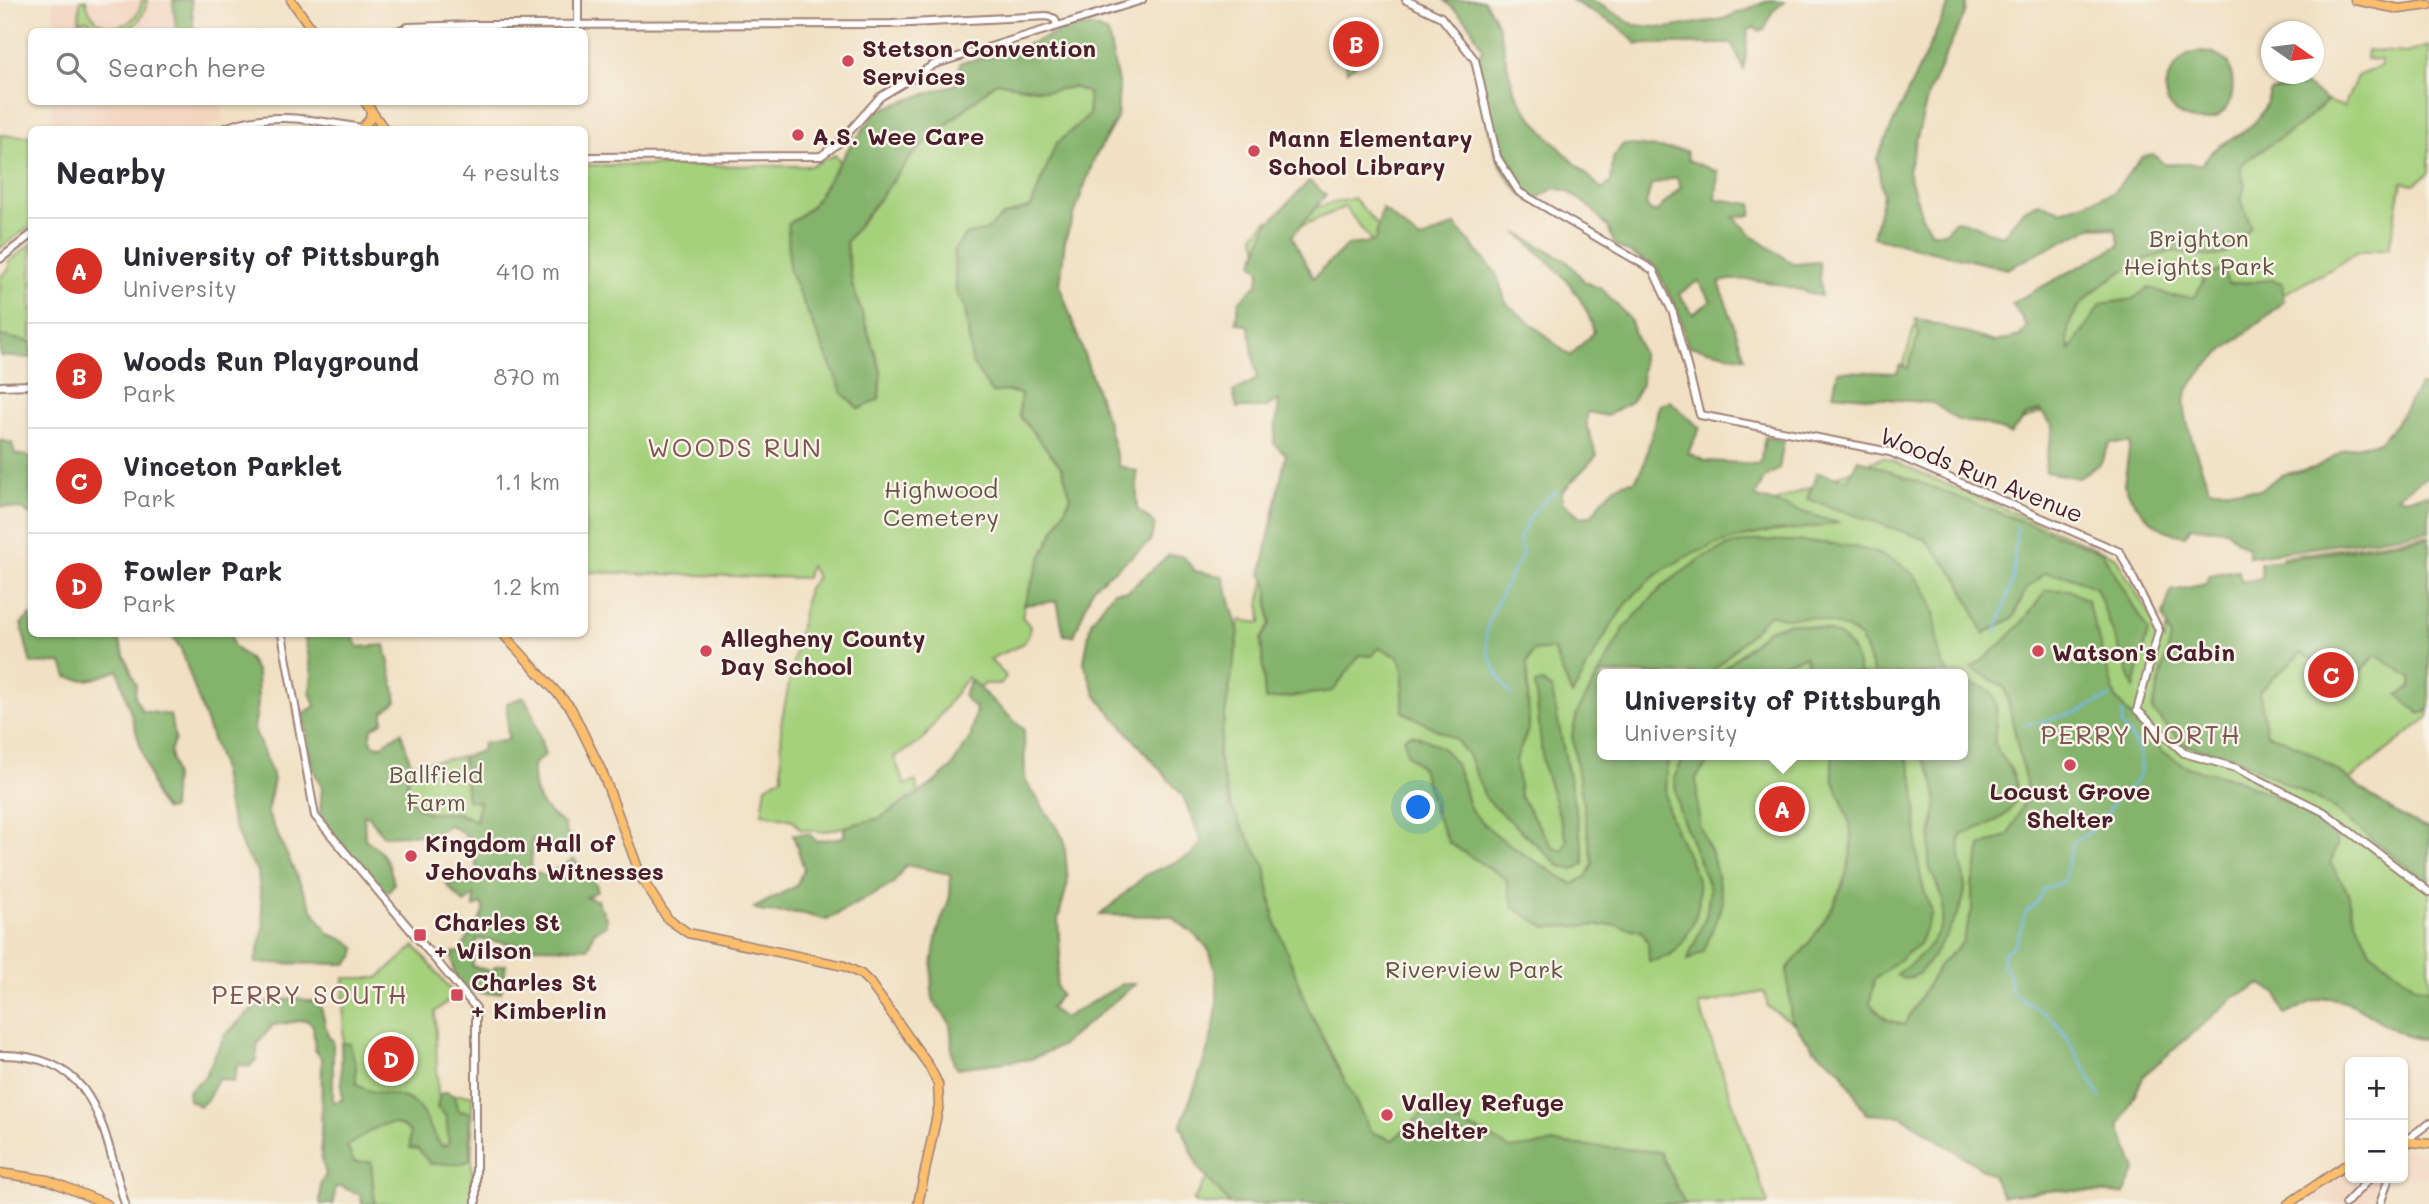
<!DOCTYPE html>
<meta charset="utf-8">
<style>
:root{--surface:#fff;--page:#f7f7f7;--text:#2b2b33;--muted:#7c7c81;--line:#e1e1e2;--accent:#d93025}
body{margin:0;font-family:Mali,sans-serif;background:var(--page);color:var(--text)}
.controls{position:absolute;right:21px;bottom:21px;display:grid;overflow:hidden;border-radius:10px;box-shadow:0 2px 5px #0004}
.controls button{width:63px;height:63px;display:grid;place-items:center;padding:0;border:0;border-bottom:2px solid var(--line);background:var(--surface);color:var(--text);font:35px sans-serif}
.compass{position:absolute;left:2261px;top:21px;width:63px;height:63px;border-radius:50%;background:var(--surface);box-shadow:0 2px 5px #0004;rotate:104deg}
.you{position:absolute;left:1419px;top:808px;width:24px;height:24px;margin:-18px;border:5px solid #fff;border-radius:50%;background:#1a73e8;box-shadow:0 0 0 10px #1a73e833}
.badge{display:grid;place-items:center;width:46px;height:46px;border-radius:50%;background:var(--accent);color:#fff;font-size:23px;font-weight:700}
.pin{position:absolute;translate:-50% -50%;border:4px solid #fff;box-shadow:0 2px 7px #0006}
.popup{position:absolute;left:1597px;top:669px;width:371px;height:91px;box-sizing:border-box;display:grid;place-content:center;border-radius:10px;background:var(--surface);filter:drop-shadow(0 2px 5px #0005);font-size:23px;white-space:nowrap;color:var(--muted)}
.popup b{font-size:26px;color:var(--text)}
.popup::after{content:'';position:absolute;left:50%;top:100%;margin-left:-14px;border:14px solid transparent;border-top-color:var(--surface)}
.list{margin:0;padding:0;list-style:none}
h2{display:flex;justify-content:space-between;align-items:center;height:91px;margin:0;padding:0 28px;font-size:30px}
h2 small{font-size:23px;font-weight:400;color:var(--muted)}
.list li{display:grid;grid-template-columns:46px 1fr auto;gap:21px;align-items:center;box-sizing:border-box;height:105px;padding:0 28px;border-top:2px solid var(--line)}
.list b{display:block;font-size:26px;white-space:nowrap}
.list p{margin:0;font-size:23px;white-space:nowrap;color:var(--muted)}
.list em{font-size:23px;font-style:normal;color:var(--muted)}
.icon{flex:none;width:38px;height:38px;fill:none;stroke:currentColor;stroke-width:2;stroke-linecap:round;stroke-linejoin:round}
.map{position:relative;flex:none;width:2429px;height:1204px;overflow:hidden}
.search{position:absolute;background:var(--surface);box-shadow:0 2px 5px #0004;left:28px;top:28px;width:560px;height:77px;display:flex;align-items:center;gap:18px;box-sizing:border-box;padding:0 24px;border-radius:10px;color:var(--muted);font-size:26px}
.panel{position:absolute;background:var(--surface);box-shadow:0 2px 5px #0004;left:28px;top:126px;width:560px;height:511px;border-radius:10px}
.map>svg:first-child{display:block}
.built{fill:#f3d4bf}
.green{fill:#a5d17d;stroke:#787854;stroke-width:2;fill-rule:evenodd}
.forest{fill:#84b36c;stroke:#67694c;stroke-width:2;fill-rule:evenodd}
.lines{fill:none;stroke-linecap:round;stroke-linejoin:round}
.stream{stroke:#76b9ec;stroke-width:2}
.minor-casing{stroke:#9e8077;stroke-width:10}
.major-casing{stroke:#9e8077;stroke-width:11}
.minor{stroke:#fff;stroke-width:6}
.major{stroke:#fabe6d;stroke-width:8}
.poi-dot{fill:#d1495b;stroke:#f7f3e8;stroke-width:2.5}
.labels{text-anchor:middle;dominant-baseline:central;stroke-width:5;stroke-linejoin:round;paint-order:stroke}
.poi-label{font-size:24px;font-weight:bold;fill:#4a1f2b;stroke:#f7f3e8;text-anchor:start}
.park-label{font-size:24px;fill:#655444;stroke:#f7f3e8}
.street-label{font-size:24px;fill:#4a1f2b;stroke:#f7f3e8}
.neighbourhood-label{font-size:26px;letter-spacing:2px;fill:#805550;stroke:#f7f3e8}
</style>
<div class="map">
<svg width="2429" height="1204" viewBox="0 0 2429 1204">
<rect width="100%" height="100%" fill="#f7f3e8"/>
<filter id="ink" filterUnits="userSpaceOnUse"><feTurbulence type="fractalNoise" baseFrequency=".0143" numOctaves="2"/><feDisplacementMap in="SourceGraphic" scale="14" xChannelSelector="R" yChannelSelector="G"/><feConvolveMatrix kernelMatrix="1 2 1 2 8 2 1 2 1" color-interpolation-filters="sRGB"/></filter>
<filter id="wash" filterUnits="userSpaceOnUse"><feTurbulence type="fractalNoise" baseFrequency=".00686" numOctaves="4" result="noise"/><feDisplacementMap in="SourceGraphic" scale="28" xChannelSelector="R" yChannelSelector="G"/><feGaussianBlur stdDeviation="1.57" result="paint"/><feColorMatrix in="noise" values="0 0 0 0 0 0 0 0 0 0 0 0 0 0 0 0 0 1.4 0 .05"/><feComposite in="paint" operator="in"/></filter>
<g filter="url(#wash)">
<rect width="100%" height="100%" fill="#f1e0c3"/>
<g class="built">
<polygon points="53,0 189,0 189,31 53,32"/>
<polygon points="52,102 219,102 225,119 202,129 52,129"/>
<polygon points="2403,1150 2429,1151 2429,1179 2403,1177"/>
<polygon points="2350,1170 2350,1178 2383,1178 2374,1204 2299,1204"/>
</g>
<g class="green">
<path d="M80,0H86C91,35 137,35 142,0H147C144,32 108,43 87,19L79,21Z"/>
<polygon points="1356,25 1374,50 1347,71 1340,38"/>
<polygon points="2429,46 2429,173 2414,184 2402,182 2389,248 2357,252 2333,268 2125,377 2007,427 1938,400 1896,393 1914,327 2012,347 2120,249 2124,232 2080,224 2222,178 2312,95 2344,107 2357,76 2381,66 2381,60 2366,59 2367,50 2406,53"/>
<path d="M996,82L1048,91L1073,87L1088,92L1089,115L1056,144L1031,207L1003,216L988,230L966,235L956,292L965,306L972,363L1008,391L1021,394L1019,415L1063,468L1071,497C1052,536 1030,575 1022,617L1030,626C1029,652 1004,648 990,660L1006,676L1001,684H985L980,688L967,677L922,741L894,757L905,785L916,781L918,793L880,818L823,832L800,829L793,820L762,813L766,786L782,777L781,724L808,588L817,577L810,566L806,578L585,572L584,165L810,166L835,155L840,161L812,206L788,225L881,371L852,284L846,242L914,153Z"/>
<polygon points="0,135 31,136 32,225 0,248"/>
<path d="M1354,198L1415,269L1519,532L1768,505L1883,457L2115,556L2164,640L2171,607L2287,578L2282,557L2429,535V717L2344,784L2429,839V1029L2265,954L2123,1031L2045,1181L1768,1007L1764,992L1699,1005L1768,1204H1197L1193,1201L1210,1174L1257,892L1211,738L1240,620L1261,623L1260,600L1297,427L1277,309L1254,235L1268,220L1288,289L1310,285L1375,246L1345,207L1287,232L1284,215ZM1602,674H1962V755H1602Z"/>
<polygon points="31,244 31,342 0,336 0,277 9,269 9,261"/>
<path d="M463,757L467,800L479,801L476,821C470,819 463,814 456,813C447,812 437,816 428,813C403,807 406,783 411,764Z"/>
<polygon points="415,946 455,995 435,1012 438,1095 472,1095 472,1204 375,1204 373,1186 341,1186 344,978 378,978"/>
</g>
<g class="forest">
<polygon points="173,0 191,0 194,31 176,31"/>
<path d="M1444,0H1483C1506,27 1502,60 1515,91C1531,126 1576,162 1602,190L1611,182L1613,158L1623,144L1686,151L1688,160L1718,172L1716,199L1752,204L1751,215L1734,217L1754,237L1794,264L1819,262L1821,296C1788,287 1754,274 1719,282L1745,358L1688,346L1679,314L1655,266L1615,245L1608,227L1592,209L1568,191L1555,188L1532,201C1488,176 1486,105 1475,60L1483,49L1468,22ZM1676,177L1681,187L1656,212L1650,211L1646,205L1651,185ZM1698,281L1711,301L1693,314L1679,294Z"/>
<polygon points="1571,0 1592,0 1635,25 1667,28 1723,19 1770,0 1785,1 1772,12 1765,29 1759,31 1754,27 1748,30 1744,70 1732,44 1637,44 1618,26"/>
<path d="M1951,0H1967L1965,13L1929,92L1908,171L1922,217L1931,232H1945L1955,220C1974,221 1986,233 2003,236C2017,219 2017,211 2039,203L2061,211L2113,193L2142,157L2153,154L2164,164H2202C2221,137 2242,139 2259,117C2265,110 2267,99 2271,91L2306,85L2327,101L2299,126L2245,161L2240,168L2245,185L2241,199L2251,227C2244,235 2235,249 2224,254C2206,261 2188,250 2171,252C2135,258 2052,305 2070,350L2101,304L2133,299L2149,287L2171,296L2195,297L2205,277L2223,269L2228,284L2272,280L2282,283L2284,301C2259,327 2191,366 2185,400C2182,420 2202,469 2210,489L2260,490L2281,475L2315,468L2346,449L2379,442L2395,425L2419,386H2429V475L2397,496L2404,499L2429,494V531L2249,557L2248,548L2237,541L2227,530L2191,527L2185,536C2155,532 2138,511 2124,485L2130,443H2110L2100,464L2079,478L2045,472C2045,455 2051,443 2053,426L2040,410L2025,416L2010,434L1985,424L1958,420L1933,403L1833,394L1838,371L1897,373L1900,365L1908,368L1919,334L1915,318L1995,342L2020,336L2027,326L2012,303L2120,245L2115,228L2095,225L2007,269L1873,237L1883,195L1877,158Z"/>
<polygon points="1074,26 1093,27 1108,33 1119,88 1117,118 1094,159 1065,240 1060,286 1108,423 1119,466 1137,471 1137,509 1155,524 1150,542 1093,587 1074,636 1064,635 1057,601 1024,605 1041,558 1071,497 1062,468 1019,415 1021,394 1008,391 992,393 972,363 965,306 956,292 954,250 966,235 987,230 1003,216 1031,207 1056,144 1089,115 1088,93 1073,87 1048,91 996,82 914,153 846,242 852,284 881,371 879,399 859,409 843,394 789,270 788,225 812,206 848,149 878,110 956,84 961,62 1002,55"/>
<path d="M2199,52L2212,53L2229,63C2254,149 2139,127 2171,73C2179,60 2185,54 2199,52Z"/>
<path d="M1309,181L1326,195L1292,236L1313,278L1346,246L1375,241L1382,208L1420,240L1455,225L1496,273L1506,303L1570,356L1594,332C1584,290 1548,260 1517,233L1566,260L1585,282L1602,289L1630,319L1642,354V384L1632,401L1607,416L1587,412V427L1597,455L1562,492V502L1581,517L1591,516C1603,500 1613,481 1635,481L1644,464L1659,405L1670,401L1700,428L1688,453L1706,461L1760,464L1765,437L1784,441L1779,469L1764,478L1755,497L1838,523C1812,529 1788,529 1763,533C1720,540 1669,559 1638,591C1610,619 1592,661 1572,695L1553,649L1533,651L1527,664L1529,727L1516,760L1520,796L1553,848L1563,850L1567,840L1543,765L1535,684L1543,682L1552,690L1584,854V864L1573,870L1560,866L1486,799L1468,755L1455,739L1403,712V671L1399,657L1379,648L1372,656L1360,655L1333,691L1265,700L1261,639L1270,624L1267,581L1261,575L1286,454L1274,444L1279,400L1264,408H1237L1233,392L1257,379L1249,326L1236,322L1239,302L1258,283L1260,270L1253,263L1267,225Z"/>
<polygon points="0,336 31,342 31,358 0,356"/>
<polygon points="0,440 12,443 15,454 31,457 31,516 24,510 0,506"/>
<polygon points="1858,459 2102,552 2148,631 2134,688 2096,588 2069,576 2045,573 2026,589 2013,618 1984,634 1958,578 1925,539 1807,499 1817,473 1847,480"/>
<path d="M2429,538V710L2420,714L2398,695L2411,687V677L2375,655L2353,682L2301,653L2259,691L2267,734C2329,751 2370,807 2429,829V884L2331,807L2240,760L2185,745L2152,711L2171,638L2163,615L2171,591L2207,584L2210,575L2238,570L2242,582L2262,578L2260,563Z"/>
<path d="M1759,540C1820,543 1917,537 1934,613C1939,635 1934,656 1949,674H1874L1861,638L1846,628L1811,617L1782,618L1770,614L1710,674H1602V755H1669C1666,773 1663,791 1668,809C1681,857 1718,883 1687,935C1677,953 1670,958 1649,961L1648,942L1641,931L1615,925L1546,927L1514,908L1506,879L1449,843L1435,813L1422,768L1407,754L1404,738L1411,734C1444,745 1454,753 1464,787C1466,795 1467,806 1473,812C1493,838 1544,867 1573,884L1586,877L1593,864L1572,735L1577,713L1625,627L1664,585L1703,557L1730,545Z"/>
<path d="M1169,555L1183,556L1195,571L1223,576L1239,633L1218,755L1230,806L1265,865L1274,918L1309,1010L1371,1132L1393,1140L1427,1109L1487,1135L1510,1149L1555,1143L1660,1152L1685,1204H1230L1199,1169L1181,1125C1199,1072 1232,1010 1210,953C1205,940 1182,926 1171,916L1100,915L1147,874L1190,856L1202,843L1183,796L1096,696L1084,662L1091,622L1114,591H1128Z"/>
<path d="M2046,590H2069L2087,600L2116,699L2162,752L2190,768L2233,778L2283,800L2333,829L2337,846L2330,863L2348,892L2352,911L2370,951L2416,987L2429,989V1039C2390,1041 2367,1001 2329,998C2316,997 2296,1010 2284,1015L2278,995L2261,984L2235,997L2144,1075L2119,1127L2136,1170L2124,1194L2057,1190L2003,1196L1992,1175L1901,1116L1866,1114L1841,1070L1813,1048L1791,1019L1787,969C1819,935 1859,876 1850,826C1845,799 1827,783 1833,755H1905C1923,793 1913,822 1918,861C1920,880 1926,896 1932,913L1919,944L1874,980L1870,1004L1886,1019L1904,1025L1939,966L1962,943L1972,910V884L1981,846L2009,835L2028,793L2005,688L1971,668C2003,647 2025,621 2046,590Z"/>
<path d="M31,615L32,634H116L136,684L135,697L142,711L170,715L175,739L170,751L174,774L172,809L165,810L156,798L118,670C99,677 89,684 67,677L62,663L31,664L21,624Z"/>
<path d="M1789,623C1828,629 1852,631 1860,674H1812L1805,656L1771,668L1764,674H1718L1768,630Z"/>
<polygon points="171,634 231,634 233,646 249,659 257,672 258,704 254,729 274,779 267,812 313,911 329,934 348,941 356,948 354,957 346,964 255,963 264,926 258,872 244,851 229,812 220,762 181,649"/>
<path d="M304,634H351L359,647L385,645L397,701L383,712V722L372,728L370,738L374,745L381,746L401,732L411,764L406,785L408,796L418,808L429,813H456L477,821L479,802L467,800L463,757L482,751L483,743L508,740L507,703L524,697L532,712L545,755L533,765C532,796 539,807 564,824L566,833L575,839L573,843L550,849L532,839L531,870L544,876L574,859L597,886V891L586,897L597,900L606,918V925L594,932L588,948L536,947L477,939L472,966L491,971L496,966L506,965L501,992C468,998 452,987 452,953L461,952C465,935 481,928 484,907L481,904L474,907V896L464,903L446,884H455L476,871C477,848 470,834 449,825L434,834L383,836L369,816L364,815L365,839C383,850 390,862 394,884L388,892L382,891L327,827L320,812L322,788L312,766L303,714L315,706L310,692L312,674Z"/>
<path d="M970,680L1024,730L1025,780L1064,839L1068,882L1058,919L1060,956L1056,985L1061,995L1050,1008L1064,1018L1123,984H1135L1061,1046L1031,1059L956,1068C948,1053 954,1041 950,1025C947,1015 935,1008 933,998C929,976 934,941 941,921C949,901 952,897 950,874L906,865L893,884L827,920L799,913L763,912L754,908L796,886L804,869L793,834H809L816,841L844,837V827L880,818L931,785L951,768L971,736L976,709L963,696Z"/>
<path d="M1962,681C1970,684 1981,686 1988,690C2004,699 1991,732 1996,747C1999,755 2007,762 2011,770C2033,813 1990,824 1961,835C1957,857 1964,868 1965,889C1965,908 1933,960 1918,974C1914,977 1908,978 1903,979L1896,975C1920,958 1951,932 1942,897C1938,882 1928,874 1929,857C1931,810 1949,802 1921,755H1962Z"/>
<polygon points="1685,755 1714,755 1696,778 1699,824 1713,858 1723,902 1704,951 1687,961 1706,916 1710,889 1679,810 1674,778"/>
<path d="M297,998L320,1003L328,1036L333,1041V1102L342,1100L341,1043L350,1044L356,1066V1083C372,1098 398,1090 414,1103C428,1115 430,1133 442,1146L449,1144L446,1116L437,1108L440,1094L447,1092L454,1096L458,1111L469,1112L470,1160L461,1164H430L418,1149L410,1148V1132C388,1111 367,1135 347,1146L354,1162H371L375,1204H362L361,1195L340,1186L335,1188L334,1204H320L321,1182L326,1175L321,1156L322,1059L315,1050L313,1025L306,1020L273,1025L258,1043L256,1060L249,1067L238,1064L233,1082L218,1078L208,1099L200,1106L189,1100L188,1091L204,1078L224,1036L248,1013L267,1002Z"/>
</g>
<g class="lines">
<g class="stream">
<polyline points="1996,634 2013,579 2017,526"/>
<path d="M1511,695C1499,678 1486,657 1486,634C1487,618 1513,569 1523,554L1519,539L1534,511L1556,491"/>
<polyline points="2025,725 2075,713 2110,697"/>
<path d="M2101,1098C2086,1073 2075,1046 2056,1023C2046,1011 2024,1002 2011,992L2010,974L2002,964L2004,952L2016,944L2026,912L2036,904L2043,890L2064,881L2072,844L2091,831L2096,821L2110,811C2113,795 2125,793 2135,782C2150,763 2134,740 2122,726L2123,712"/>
</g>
</g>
</g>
<g filter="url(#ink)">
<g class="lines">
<g class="minor-casing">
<g id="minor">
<polyline points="578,0 578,25"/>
<polyline points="1406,0 1441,17 1475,60 1497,157 1519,192 1653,270 1673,313 1700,415 1890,452 2120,552 2159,630 2137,710 2184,753 2236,768 2324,812 2429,892"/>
<polyline points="395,32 408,27 474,25 891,24 1047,16 1055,19 1057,26"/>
<path d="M221,130C270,107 325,123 376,130"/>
<polyline points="584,157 821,156 840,142 880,97 935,64 1142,0"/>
<polyline points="0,259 32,234"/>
<polyline points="0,386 32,385"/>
<polyline points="282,634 315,816 476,1008 476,1204"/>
<path d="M0,1055C99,1054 102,1129 125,1204"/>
<polyline points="2405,1141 2429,1123"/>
<polyline points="2345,1204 2370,1178"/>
<polyline points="2380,1204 2389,1178"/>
</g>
</g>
<g class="major-casing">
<g id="major">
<polyline points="291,0 314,32"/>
<polyline points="2355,0 2399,9 2429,5"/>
<polyline points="365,102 385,130"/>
<polyline points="362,128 370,119 371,110"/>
<polyline points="503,634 571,708 603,774 642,879 668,919 688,933 844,966 861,974 870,983 929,1066 938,1084 939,1105 918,1204"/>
<polyline points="2403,1141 2429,1144"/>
<polyline points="0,1173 48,1180 107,1204"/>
<polyline points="2288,1204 2350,1162"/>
</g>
</g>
<use href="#minor" class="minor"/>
<use href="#major" class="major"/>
</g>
</g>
<g class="poi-dot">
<circle cx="848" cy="61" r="7"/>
<circle cx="798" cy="135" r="7"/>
<circle cx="1254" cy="151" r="7"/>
<circle cx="706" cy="651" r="7"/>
<circle cx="2038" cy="651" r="7"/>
<circle cx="2070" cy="765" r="7"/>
<circle cx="411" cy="856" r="7"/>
<rect x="413" y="928" width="14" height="14" rx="3.5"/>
<rect x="450" y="988" width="14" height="14" rx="3.5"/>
<circle cx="1387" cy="1115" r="7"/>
</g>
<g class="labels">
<g class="poi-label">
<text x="862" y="47">Stetson Convention<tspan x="862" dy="28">Services</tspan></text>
<text x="812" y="135">A.S. Wee Care</text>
<text x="1268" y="137">Mann Elementary<tspan x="1268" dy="28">School Library</tspan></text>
<text x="720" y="637">Allegheny County<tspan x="720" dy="28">Day School</tspan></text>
<text x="2052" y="651">Watson's Cabin</text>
<text x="2070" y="790" text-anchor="middle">Locust Grove<tspan x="2070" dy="28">Shelter</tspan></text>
<text x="425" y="842">Kingdom Hall of<tspan x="425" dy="28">Jehovahs Witnesses</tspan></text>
<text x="434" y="921">Charles St<tspan x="434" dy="28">+ Wilson</tspan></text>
<text x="471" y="981">Charles St<tspan x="471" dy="28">+ Kimberlin</tspan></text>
<text x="1401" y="1101">Valley Refuge<tspan x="1401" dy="28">Shelter</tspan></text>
</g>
<g class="park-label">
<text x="2199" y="237">Brighton<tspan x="2199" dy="28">Heights Park</tspan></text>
<text x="941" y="488">Highwood<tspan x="941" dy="28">Cemetery</tspan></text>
<text x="436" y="773">Ballfield<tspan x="436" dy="28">Farm</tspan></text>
<text x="1474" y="968">Riverview Park</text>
</g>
<g class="street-label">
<text transform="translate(1982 474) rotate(22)">Woods Run Avenue</text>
</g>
<g class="neighbourhood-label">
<text x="735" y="447">WOODS RUN</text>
<text x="2141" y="734">PERRY NORTH</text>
<text x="310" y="994">PERRY SOUTH</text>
</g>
</g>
</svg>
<div class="controls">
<button>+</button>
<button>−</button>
</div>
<svg class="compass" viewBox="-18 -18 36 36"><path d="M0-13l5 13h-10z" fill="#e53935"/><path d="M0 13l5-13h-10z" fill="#7c7c81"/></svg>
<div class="you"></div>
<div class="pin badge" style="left:1782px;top:809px">A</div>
<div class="popup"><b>University of Pittsburgh</b>University</div>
<div class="pin badge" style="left:1356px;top:44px">B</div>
<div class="pin badge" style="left:2331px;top:675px">C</div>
<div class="pin badge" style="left:391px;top:1059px">D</div>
<div class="search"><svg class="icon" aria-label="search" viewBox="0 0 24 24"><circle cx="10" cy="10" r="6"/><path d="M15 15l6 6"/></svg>Search here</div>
<section class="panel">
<h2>Nearby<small>4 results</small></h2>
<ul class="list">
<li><span class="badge">A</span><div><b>University of Pittsburgh</b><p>University</p></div><em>410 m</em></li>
<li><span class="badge">B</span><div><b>Woods Run Playground</b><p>Park</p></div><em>870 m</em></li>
<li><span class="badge">C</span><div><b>Vinceton Parklet</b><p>Park</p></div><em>1.1 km</em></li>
<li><span class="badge">D</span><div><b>Fowler Park</b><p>Park</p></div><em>1.2 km</em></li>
</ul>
</section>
</div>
